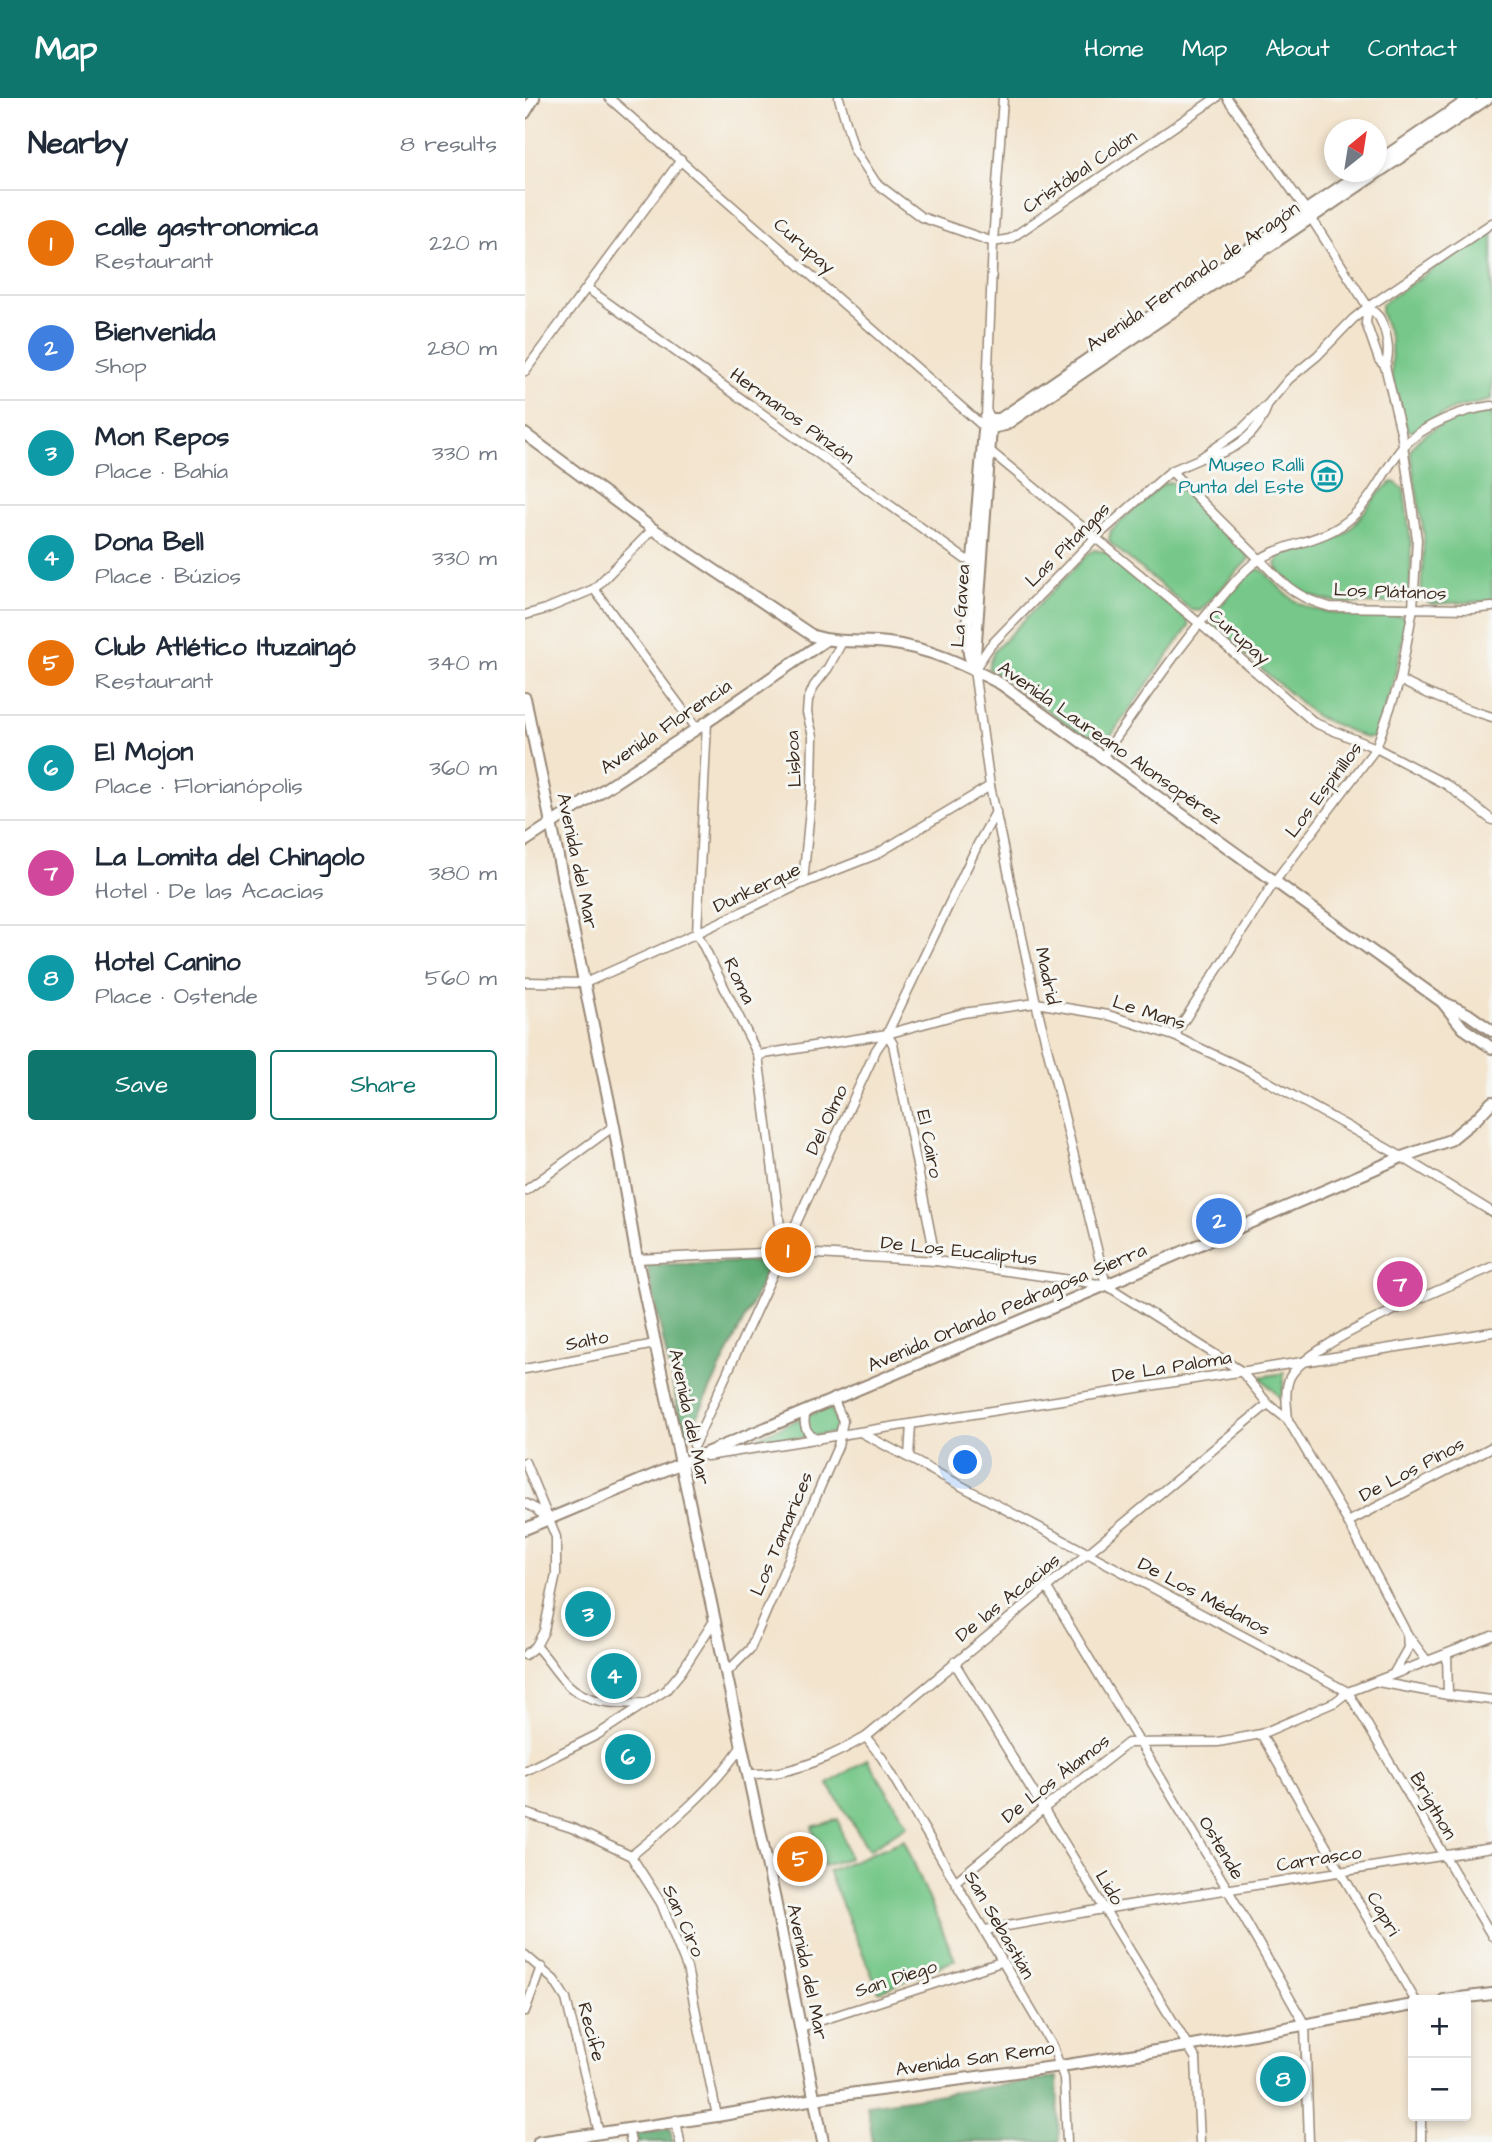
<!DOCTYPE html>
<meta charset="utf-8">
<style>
:root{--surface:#fff;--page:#f2f2f3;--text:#1f2937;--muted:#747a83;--line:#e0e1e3;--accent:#0f766e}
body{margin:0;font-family:"Architects Daughter",sans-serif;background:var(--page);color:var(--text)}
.controls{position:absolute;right:21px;bottom:21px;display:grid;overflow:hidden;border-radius:7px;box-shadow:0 4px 10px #0003}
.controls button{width:63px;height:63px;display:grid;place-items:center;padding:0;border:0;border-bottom:2px solid var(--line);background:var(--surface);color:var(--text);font:35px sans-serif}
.compass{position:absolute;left:799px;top:21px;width:63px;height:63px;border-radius:50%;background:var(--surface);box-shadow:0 4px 10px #0003;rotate:30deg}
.you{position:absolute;left:441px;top:1365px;width:24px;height:24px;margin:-18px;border:5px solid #fff;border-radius:50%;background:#1a73e8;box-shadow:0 0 0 10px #1a73e833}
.badge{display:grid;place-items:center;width:46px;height:46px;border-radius:50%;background:var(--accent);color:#fff;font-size:23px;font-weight:700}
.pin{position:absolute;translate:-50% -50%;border:4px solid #fff;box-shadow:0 2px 7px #0006}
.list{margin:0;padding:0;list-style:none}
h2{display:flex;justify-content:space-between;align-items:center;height:91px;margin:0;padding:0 28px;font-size:30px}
h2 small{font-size:23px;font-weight:400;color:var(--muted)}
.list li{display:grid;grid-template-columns:46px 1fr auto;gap:21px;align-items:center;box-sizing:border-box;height:105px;padding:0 28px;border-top:2px solid var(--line)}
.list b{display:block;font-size:26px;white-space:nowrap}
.list p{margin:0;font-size:23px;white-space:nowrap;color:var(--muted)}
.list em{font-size:23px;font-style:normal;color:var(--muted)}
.actions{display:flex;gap:14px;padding:21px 28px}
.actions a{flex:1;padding:16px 0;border:2px solid var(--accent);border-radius:7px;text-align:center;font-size:24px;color:var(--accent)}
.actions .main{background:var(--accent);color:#fff}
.map{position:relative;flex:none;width:967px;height:2044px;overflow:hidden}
header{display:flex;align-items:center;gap:42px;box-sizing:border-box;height:98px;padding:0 35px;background:var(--accent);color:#fff}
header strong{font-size:33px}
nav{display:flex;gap:38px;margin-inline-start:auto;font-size:24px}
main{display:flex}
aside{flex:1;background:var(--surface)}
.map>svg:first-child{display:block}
.green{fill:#76c789;stroke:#587854;stroke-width:2}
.forest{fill:#60ac75;stroke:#4e6b4a;stroke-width:2}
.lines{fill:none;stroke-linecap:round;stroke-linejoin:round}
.minor-casing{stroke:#978776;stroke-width:11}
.tertiary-casing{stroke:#978776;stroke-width:14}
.minor{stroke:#fff;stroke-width:8}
.tertiary{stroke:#fff;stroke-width:10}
.labels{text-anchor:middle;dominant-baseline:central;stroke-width:6;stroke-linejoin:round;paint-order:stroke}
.street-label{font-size:19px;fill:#3b2a1e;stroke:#f6f6f2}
.culture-label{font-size:19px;fill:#0d838f;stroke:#f6f6f2;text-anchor:end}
</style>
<header>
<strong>Map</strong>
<nav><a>Home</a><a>Map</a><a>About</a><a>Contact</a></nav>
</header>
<main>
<aside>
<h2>Nearby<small>8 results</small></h2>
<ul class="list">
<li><span class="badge" style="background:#e8710a">1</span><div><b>calle gastronomica</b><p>Restaurant</p></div><em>220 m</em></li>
<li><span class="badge" style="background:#3f7fe0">2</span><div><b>Bienvenida</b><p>Shop</p></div><em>280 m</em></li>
<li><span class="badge" style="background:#0f9aa8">3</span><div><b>Mon Repos</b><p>Place · Bahía</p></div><em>330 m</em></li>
<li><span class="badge" style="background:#0f9aa8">4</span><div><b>Dona Bell</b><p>Place · Búzios</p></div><em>330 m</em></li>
<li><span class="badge" style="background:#e8710a">5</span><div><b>Club Atlético Ituzaingó</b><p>Restaurant</p></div><em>340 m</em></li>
<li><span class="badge" style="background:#0f9aa8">6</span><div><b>El Mojon</b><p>Place · Florianópolis</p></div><em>360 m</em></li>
<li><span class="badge" style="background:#d1479c">7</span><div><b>La Lomita del Chingolo</b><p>Hotel · De las Acacias</p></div><em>380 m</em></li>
<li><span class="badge" style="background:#0f9aa8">8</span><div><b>Hotel Canino</b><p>Place · Ostende</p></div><em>560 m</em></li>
</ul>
<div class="actions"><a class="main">Save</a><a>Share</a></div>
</aside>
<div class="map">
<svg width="967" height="2044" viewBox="0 0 967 2044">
<rect width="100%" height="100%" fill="#f6f6f2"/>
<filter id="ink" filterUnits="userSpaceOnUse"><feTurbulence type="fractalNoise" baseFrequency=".0143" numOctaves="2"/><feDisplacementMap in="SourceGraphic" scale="14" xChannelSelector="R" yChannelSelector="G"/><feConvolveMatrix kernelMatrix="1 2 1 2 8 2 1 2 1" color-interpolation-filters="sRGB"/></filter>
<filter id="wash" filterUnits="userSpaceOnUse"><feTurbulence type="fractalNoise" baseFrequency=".00686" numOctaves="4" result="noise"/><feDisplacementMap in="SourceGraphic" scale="28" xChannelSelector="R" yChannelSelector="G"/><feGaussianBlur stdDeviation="1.57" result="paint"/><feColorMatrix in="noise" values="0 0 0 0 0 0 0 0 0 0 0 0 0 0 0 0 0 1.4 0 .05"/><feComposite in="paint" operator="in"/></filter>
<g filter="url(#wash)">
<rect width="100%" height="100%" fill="#f3e4cd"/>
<g class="green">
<polygon points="967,132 967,302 928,311 888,333 884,333 881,330 867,279 866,241 856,215 856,206"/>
<path d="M967,313V503L906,506L897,501L896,497L899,437L885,354C893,330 945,316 967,313Z"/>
<polygon points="644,384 651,386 723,457 724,461 675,513 666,512 586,446 584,441 586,432 638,386"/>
<path d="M869,384L879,391L886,446L885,496L878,504C841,505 795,512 765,484C759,479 753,474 751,467L755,457C770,452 810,444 820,436C833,425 856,386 869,384Z"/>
<polygon points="569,452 581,454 662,521 664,528 582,643 575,646 567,644 463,570 468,554 564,455"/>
<path d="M733,471L739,473C749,484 759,496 772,504C800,520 840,515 871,516L880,520L881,526L869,582L852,636L849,639L841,640L792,619L689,530L686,526L688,516L725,474Z"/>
<polygon points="759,1275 757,1302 735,1279"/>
<polygon points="305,1308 314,1334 206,1350"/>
<polygon points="342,1661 383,1727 344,1752 303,1686"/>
<polygon points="313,1721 324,1760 298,1768 287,1729"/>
<polygon points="379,1742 430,1862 354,1894 303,1773"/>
</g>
<g class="forest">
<polygon points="247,1163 160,1344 122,1167"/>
<polygon points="532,1979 534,2044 348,2044 342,2007"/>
<polygon points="145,2030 148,2044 113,2044 111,2035"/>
</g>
</g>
<g filter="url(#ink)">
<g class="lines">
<g class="minor-casing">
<g id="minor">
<polyline points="84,0 459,329 466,330 467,322 462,314"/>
<polyline points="314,0 329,51 351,85 396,119 468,144 485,141 691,0"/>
<path d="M702,0L781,112L843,209C847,213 853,216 855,221C862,234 866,255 860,268"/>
<polyline points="62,190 440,461 451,463"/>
<polyline points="0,273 156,62"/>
<polyline points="461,319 468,144 478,0"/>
<polyline points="460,353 465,353 674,525 790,625 851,650 922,687 967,722"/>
<path d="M680,360C710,353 732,338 742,309"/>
<path d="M646,373L754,481C770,496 784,503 805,509L947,511L967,509"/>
<polyline points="69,491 172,631"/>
<polyline points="0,517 21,511 69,491 128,431"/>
<path d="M875,582C904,598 935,609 967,619"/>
<polyline points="182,624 172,835 233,957 258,1151"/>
<path d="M577,659C616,606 652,550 695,501C705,490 715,476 728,466C756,444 798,446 827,419C849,399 859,372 877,350C897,327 938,311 967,308"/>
<polyline points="278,785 287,690 288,638 282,615 283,602 289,588 303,570 317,544"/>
<polyline points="0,884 60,885 172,835 278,785 350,757 465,688"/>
<polyline points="362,936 368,946 411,1163"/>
<polyline points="649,938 750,783 851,650 875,582 888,510 892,441 876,334 860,268 854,262 841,225 843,209"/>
<polyline points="233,957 362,936 438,915 511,905 583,917 649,938 724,973 877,1059 967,1114"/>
<polyline points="0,1093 89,1028"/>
<polyline points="112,1161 258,1154 411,1163 581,1187 716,1273 743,1306 763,1322 823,1424 882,1536 902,1563"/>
<polyline points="581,1187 511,905 465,688 449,572 465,548 570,440 646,373 674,361 716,332 743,306 764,281 792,258 828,221 843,209 967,125"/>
<polyline points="0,1271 130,1246"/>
<path d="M281,1314C277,1327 281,1335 292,1342"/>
<path d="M763,1322C762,1308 759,1292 765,1279C784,1243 925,1188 967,1169"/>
<polyline points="337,1335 823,1594 967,1538"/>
<polyline points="169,1347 351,952 362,936 453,746 471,714"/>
<polyline points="182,1358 967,1234"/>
<polyline points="384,1359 386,1326"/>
<polyline points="0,1364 31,1439 31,1476 19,1533 11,1548 0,1557"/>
<polyline points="0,1405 11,1411 20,1420"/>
<polyline points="823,1424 967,1349"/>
<polyline points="522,1490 703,1792 780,1927 784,2044"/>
<path d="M11,1548C23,1560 37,1585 51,1593C72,1607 98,1606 121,1605"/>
<polyline points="922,1556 923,1597"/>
<polyline points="429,1564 671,1961 675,2044"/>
<polyline points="201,1575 225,1551 313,1348 318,1323 309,1302"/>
<polyline points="869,1575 883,1550 882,1536"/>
<polyline points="853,1584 923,1597 967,1602"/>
<polyline points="736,1636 890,1902"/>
<polyline points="341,1639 357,1660 528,1949 539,1980 542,2044"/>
<polyline points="0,1673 72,1637 141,1592 156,1574 189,1523"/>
<path d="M222,1676C233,1676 244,1676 255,1674C286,1668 314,1654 341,1639L743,1306"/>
<polyline points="0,1715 47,1730 106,1758 136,1805 162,1870 192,2018"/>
<path d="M106,1758C146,1725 187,1692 216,1649"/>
<polyline points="431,1783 518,1711 603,1645 693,1644 736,1636 810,1604 823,1594 967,1838"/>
<polyline points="460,1832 578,1811 967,1750"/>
<polyline points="0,1857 29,1882 41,1901 74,2035"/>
<polyline points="0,1913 16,1869"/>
<polyline points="276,1929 476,1864"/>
<polyline points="896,2018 896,2044"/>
<polyline points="151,2022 155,2044"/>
<polyline points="103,2030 106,2044"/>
</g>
</g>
<g class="tertiary-casing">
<g id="tertiary">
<polyline points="0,15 9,0"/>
<polyline points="852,64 946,0"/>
<path d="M0,336L128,431L288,538C313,546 338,542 363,545C404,550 440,567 476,586L916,903L943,916L967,933"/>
<polyline points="448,569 444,556 442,531 460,321 475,321 837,74"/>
<polyline points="449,572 466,330 480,327 963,0"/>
<polyline points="0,600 89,1028 112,1161 250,1802 298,2044"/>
<polyline points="0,743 182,624 301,542"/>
<polyline points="918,905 938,930 967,950"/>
<polyline points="0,1431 581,1187 877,1059 925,1042 952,1020 967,1004"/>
<polyline points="919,1902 967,1896"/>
<polyline points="14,2044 192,2018 301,1999 536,1968 662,1948 888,1907"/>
</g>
</g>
<use href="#minor" class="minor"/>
<use href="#tertiary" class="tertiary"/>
</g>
</g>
<defs>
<g id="museum-ring" transform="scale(1.575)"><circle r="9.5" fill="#f6f6f2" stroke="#0f9aa8" stroke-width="1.5"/><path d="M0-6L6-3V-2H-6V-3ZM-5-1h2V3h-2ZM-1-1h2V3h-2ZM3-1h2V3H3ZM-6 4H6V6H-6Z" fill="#0f9aa8"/></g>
</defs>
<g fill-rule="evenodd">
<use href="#museum-ring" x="802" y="378"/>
</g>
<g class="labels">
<g class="street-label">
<text transform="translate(555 74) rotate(-34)">Cristóbal Colón</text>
<text transform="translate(279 148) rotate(41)">Curupay</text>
<text transform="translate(668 179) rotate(-34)">Avenida Fernando de Aragón</text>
<text transform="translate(267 318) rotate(36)">Hermanos Pinzón</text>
<text transform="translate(543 447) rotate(-45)">Las Pitangas</text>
<text transform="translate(865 494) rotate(2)">Los Plátanos</text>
<text transform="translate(436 508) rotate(-86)">La Gavea</text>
<text transform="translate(714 539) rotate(41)">Curupay</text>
<text transform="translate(141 629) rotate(-34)">Avenida Florencia</text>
<text transform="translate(585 645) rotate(35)">Avenida Laureano Alonsopérez</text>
<text transform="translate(269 661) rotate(-93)">Lisboa</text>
<text transform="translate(799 692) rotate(-53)">Los Espinillos</text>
<text transform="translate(52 763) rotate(78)">Avenida del Mar</text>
<text transform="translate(232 790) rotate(-25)">Dunkerque</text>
<text transform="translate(522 878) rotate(78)">Madrid</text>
<text transform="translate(214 883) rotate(64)">Roma</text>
<text transform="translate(624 915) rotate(18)">Le Mans</text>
<text transform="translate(302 1022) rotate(-65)">Del Olmo</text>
<text transform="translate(404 1046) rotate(79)">El Cairo</text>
<text transform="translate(434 1153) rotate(6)">De Los Eucaliptus</text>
<text transform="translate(482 1210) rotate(-23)">Avenida Orlando Pedragosa Sierra</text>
<text transform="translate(62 1243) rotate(-11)">Salto</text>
<text transform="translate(647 1269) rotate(-9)">De La Paloma</text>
<text transform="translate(164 1319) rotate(78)">Avenida del Mar</text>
<text transform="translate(887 1372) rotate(-28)">De Los Pinos</text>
<text transform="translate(257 1436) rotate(-67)">Los Tamarices</text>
<text transform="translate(679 1499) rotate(28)">De Los Médanos</text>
<text transform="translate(483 1500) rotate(-39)">De las Acacias</text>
<text transform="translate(531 1681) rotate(-38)">De Los Álamos</text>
<text transform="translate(908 1708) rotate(60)">Brigthon</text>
<text transform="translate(696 1750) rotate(59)">Ostende</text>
<text transform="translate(794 1761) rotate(-9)">Carrasco</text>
<text transform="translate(584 1790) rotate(59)">Lido</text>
<text transform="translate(858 1816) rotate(60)">Capri</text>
<text transform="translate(158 1823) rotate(66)">San Ciro</text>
<text transform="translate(474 1827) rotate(60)">San Sebastián</text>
<text transform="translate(282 1874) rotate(78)">Avenida del Mar</text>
<text transform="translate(371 1881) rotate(-18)">San Diego</text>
<text transform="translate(66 1934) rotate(75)">Recife</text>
<text transform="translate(450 1961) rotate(-8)">Avenida San Remo</text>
</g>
<g class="culture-label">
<text x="779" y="367">Museo Ralli<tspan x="779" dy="22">Punta del Este</tspan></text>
</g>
</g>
</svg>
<div class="controls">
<button>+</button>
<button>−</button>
</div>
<svg class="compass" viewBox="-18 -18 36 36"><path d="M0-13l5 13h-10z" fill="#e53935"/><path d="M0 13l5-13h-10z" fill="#747a83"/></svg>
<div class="you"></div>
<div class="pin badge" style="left:263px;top:1152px;background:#e8710a">1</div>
<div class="pin badge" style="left:694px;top:1123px;background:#3f7fe0">2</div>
<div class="pin badge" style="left:63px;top:1516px;background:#0f9aa8">3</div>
<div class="pin badge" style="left:89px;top:1578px;background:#0f9aa8">4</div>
<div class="pin badge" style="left:275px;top:1761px;background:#e8710a">5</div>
<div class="pin badge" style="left:103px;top:1659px;background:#0f9aa8">6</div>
<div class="pin badge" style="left:875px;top:1186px;background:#d1479c">7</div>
<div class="pin badge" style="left:758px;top:1981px;background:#0f9aa8">8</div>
</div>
</main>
